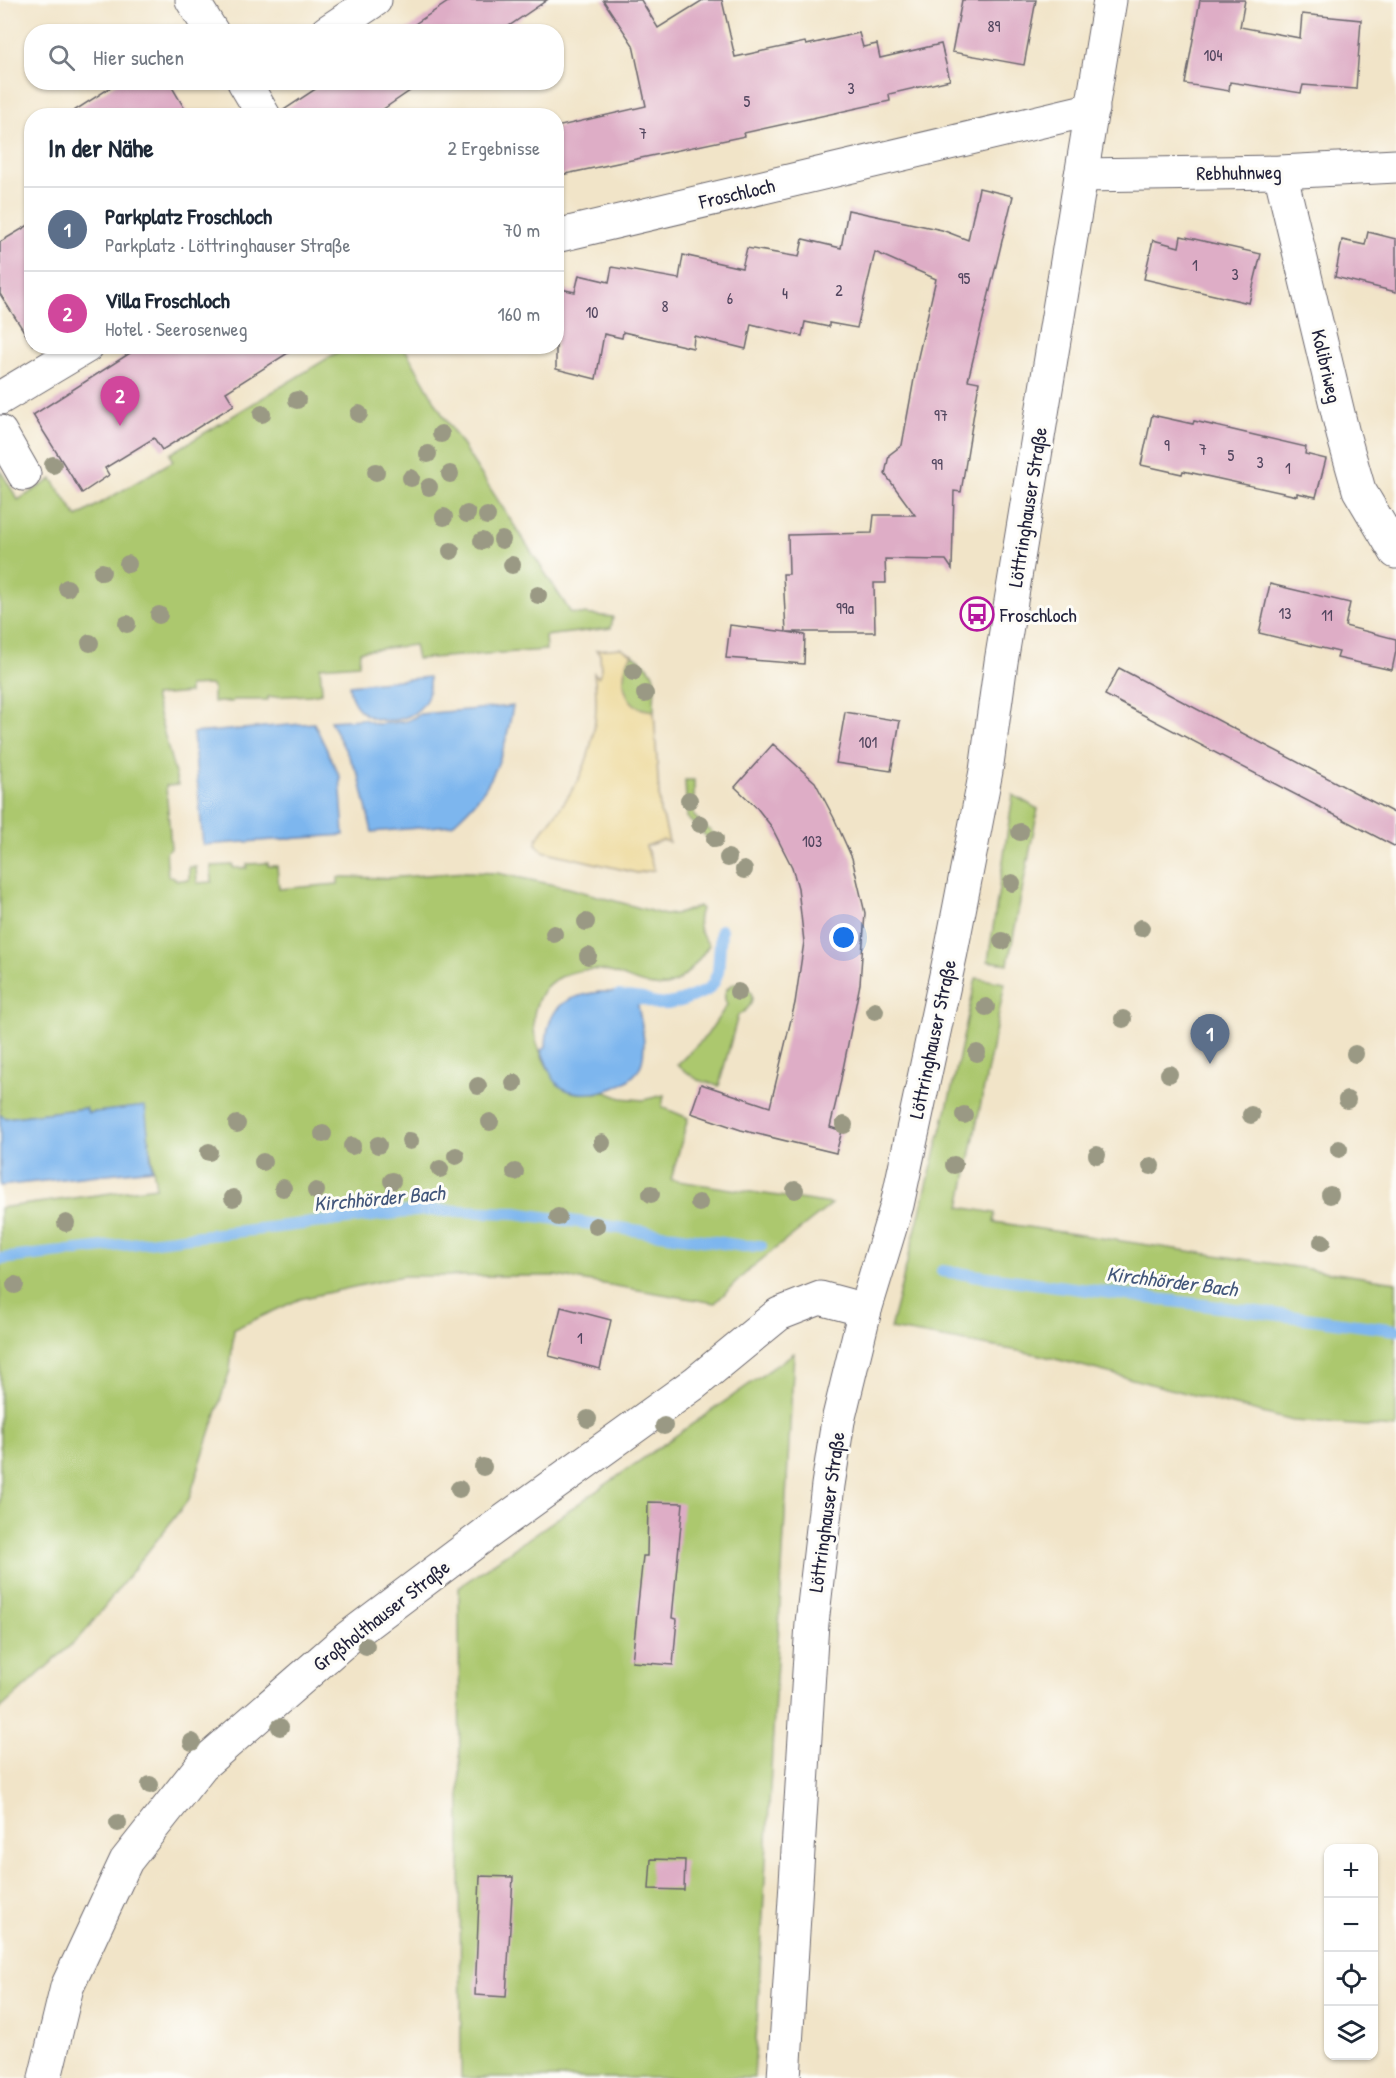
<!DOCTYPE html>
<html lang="de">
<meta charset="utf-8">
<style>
:root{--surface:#fff;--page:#f2f2f3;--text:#1f2937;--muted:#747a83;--line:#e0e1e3;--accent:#b5179e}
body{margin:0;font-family:"Patrick Hand",sans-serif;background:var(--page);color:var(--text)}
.controls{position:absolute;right:18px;bottom:18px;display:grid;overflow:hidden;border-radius:12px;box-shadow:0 2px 4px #0004}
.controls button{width:54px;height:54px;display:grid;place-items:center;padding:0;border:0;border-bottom:2px solid var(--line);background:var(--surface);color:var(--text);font:30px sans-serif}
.you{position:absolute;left:844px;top:938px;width:21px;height:21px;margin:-15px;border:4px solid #fff;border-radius:50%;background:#1a73e8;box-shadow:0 0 0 9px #1a73e833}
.badge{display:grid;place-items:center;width:39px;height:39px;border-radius:50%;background:var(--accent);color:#fff;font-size:20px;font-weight:700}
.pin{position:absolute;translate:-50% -50px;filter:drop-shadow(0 2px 3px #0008)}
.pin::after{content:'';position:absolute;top:32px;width:21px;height:18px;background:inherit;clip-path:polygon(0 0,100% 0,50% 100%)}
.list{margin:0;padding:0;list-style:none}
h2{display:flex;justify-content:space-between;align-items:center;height:78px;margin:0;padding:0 24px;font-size:26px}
h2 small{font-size:20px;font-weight:400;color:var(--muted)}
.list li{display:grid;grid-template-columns:39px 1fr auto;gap:18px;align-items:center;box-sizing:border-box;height:84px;padding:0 24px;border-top:2px solid var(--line)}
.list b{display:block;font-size:22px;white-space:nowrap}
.list p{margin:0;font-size:20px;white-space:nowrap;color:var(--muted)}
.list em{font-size:20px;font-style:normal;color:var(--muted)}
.icon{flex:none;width:33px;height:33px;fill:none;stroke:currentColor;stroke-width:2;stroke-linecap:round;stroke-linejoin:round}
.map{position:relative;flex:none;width:1396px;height:2078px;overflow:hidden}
.search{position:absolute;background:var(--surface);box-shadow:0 2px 4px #0004;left:24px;top:24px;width:540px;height:66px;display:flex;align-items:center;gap:15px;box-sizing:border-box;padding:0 21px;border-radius:24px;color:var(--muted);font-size:22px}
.panel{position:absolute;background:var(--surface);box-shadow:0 2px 4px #0004;left:24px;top:108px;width:540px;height:246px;border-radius:24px}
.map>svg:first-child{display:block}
.green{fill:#acc86e;stroke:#677554;stroke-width:1.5}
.sand{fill:#eeda9e;stroke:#887e6c;stroke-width:1.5}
.water{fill:#7db6ee;stroke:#506c94;stroke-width:1.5}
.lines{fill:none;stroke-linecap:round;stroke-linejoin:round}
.stream{stroke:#7db6ee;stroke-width:12}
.building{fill:#deadc6}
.minor-casing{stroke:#6a666c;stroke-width:35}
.tertiary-casing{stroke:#6a666c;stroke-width:35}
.minor{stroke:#fff;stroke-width:33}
.tertiary{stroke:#fff;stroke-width:33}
.tree{fill:#9a9984}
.labels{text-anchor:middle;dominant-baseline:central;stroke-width:6;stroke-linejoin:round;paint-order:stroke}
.number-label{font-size:16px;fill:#51455e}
.street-label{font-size:20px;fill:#22223b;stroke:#fdfcf7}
.poi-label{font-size:20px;fill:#22223b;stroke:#fdfcf7;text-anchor:start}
.water-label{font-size:21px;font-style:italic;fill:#42567a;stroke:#fdfcf7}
</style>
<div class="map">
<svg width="1396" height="2078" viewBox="0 0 1396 2078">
<rect width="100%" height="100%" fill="#fdfcf7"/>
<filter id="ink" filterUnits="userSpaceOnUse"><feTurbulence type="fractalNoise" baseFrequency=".0167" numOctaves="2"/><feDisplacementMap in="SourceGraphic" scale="12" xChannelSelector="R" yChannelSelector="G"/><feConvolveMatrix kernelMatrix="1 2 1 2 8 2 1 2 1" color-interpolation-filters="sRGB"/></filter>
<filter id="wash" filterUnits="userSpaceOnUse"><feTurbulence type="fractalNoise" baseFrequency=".008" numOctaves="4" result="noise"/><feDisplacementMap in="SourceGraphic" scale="24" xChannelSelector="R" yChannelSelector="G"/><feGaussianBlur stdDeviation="1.35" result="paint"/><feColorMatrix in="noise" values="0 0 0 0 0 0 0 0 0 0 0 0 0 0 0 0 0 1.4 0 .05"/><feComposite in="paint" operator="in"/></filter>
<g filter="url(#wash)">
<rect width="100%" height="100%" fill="#f1e4c8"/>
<g class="green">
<path d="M346,347H404L444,417L571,613L613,617L611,628L545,636L546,650L417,659L414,645L360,651L359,664L320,667L322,690L321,693L310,695L268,697V700H233L232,702H213V688L210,685L189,686V693L154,696L178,785L166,786L171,848L166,852L168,875L177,880H189V867H196L197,883L212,882L211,866L233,865V868H247V864L268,863V866H277L279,889L338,884V878L342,877L387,878L465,872L497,873L569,888L665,915L681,913L699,906L701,909C695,924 700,934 709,945C701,957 686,978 672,984C652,993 626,975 606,971C592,968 575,970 562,976C547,983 541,991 536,1006C527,1032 544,1065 560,1086L595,1093L606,1092L621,1098L643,1100L664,1095L662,1107L688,1118L671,1180L832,1204L751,1268L715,1303L556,1276H403L300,1299L234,1329L230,1370L189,1499L83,1634L0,1709V1208L156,1187L144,1107L88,1113L85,1108L6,1118L0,1115V470L18,500L52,479L77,517L173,461L170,454Z"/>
<path d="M632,654C661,673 654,678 654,711C650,710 644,710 640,708C620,698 620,670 632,654Z"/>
<polygon points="685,780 694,780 694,816 721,841 715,845 687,818"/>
<polygon points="1013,795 1038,809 1008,964 988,961"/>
<polygon points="976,978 1005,983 960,1207 995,1213 994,1222 1396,1282 1396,1428 1293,1421 1036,1354 890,1329 954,1080"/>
<path d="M736,983C757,988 757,1006 738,1015L719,1086L698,1080L677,1065L707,1035L727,1005C722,995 725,987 736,983Z"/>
<polygon points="794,1353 754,2078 461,2078 459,1587"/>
</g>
<path class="sand" d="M621,648L632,654C620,670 620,698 640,708C644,710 650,710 654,711L660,812L664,820L669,842L663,840L646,846L654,870L637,873L543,851L536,844L537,839C551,819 569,799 579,778C595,746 599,707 594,673L598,677L601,672L600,654L596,650Z"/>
<g class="water">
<path d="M429,677C429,685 430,693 426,700C410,730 352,729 349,685Z"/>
<path d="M513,706C507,739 500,771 478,798C471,808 461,816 452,825L372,832L359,776L330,721L363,719L376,724L391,723L407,721L420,714Z"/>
<polygon points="314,723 340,777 344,835 203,845 193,733"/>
<path d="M600,992H619V1000L637,1001C641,1021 647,1042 642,1062C634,1089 584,1102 561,1087C551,1080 546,1061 541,1050L546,1047C547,1007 564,996 600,992Z"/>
<polygon points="145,1106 152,1169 0,1186 0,1115 6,1118 86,1108 88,1113"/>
</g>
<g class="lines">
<g class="stream">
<polyline points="618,996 643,999 656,1004 668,1004 681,1001 706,991 713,984 718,972 721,930"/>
<polyline points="0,1259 424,1210 516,1213 743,1246 761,1246"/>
<polyline points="942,1271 1396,1330"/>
</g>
</g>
<g id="blocks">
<g class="building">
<polygon points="451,0 547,0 500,32 403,32"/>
<polygon points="603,0 641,0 658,28 703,0 722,0 735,57 805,42 806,45 859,33 863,47 877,44 880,58 941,44 950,80 889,94 890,101 744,133 745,136 556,176 556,127 646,106 633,45"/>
<polygon points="962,0 1036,0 1024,65 952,52"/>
<polygon points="1200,0 1245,0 1240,27 1300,38 1302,14 1361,20 1356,89 1303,85 1301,93 1230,82 1229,91 1185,84"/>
<polygon points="119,82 169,82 189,116 66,116"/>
<polygon points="326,82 423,82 373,116 283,116 282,111"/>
<polygon points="979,188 1013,196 968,380 979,382 961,492 954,491 952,569 946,560 885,559 886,583 874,583 875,632 787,632 805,635 804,664 726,658 730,625 786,632 783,574 789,574 788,535 872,533 874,515 915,515 885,474 889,455 902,445 918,357 936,279 875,252 857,328 829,323 829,327 805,322 802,336 751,324 746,349 694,336 693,348 623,332 622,338 604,334 596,379 556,369 556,288 575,292 579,275 609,282 612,267 679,279 683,255 742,268 747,248 799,257 803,239 841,248 848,210 942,230 968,240"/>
<polygon points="32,223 32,344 0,294 0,242"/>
<polygon points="1368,232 1396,239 1396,292 1335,277 1342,240 1365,245"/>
<polygon points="1181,236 1261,254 1249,303 1144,279 1153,240 1179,247"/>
<polygon points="141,346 299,346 226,392 234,405 162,450 154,438 105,468 109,475 82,493 33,415"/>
<polygon points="1152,415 1193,424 1194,421 1306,447 1305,454 1326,459 1316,497 1297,493 1297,496 1183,471 1182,474 1141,465"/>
<polygon points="1270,584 1350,603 1345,626 1396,639 1396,651 1392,670 1337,658 1339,652 1259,633"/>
<polygon points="1119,668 1396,814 1396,847 1105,695"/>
<polygon points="845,712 900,721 891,771 836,763"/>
<polygon points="773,744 815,782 834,818 852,858 865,913 860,984 839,1089 830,1127 842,1131 836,1153 741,1130 691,1113 701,1084 770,1107 795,1003 804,942 798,888 792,867 771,826 757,808 735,787"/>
<polygon points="561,1307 611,1320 600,1369 549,1356"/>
<polygon points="648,1502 683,1503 672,1618 677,1619 673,1665 632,1662 643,1556 647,1556"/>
<polygon points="651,1859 685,1860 684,1890 649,1889"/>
<polygon points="480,1876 513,1877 506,1997 475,1995"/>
</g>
</g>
</g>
<g filter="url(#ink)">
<use href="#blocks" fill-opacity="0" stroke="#6a666c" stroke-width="1.5"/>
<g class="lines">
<g class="minor-casing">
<g id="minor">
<polyline points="192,0 212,32"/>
<polyline points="327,32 375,0"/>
<polyline points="244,82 264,116"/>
<polyline points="1280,172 1343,434 1359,490 1396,552"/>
<polyline points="1081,175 1280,172 1396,166"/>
<polyline points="556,236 1093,109"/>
<polyline points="0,398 87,346"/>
<polyline points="0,432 24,474"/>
<polyline points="45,2078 67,1987 126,1861 202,1765 349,1637 487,1533 695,1383 779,1314 820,1298 865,1310"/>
</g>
</g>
<g class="tertiary-casing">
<polyline id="tertiary" points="784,2078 812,1623 828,1485 838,1421 865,1310 897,1205 951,952 986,771 1001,662 1110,0"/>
</g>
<use href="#minor" class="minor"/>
<use href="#tertiary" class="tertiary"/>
</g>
<g class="tree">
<circle cx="297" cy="400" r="9"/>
<circle cx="262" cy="414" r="9"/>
<circle cx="359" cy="414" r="9"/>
<circle cx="441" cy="434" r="9"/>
<circle cx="428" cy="454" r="9"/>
<circle cx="53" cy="465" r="9"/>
<circle cx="376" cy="472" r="9"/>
<circle cx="450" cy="474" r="9"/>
<circle cx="411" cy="478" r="9"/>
<circle cx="429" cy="487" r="9"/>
<circle cx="467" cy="514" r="9"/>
<circle cx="487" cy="516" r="9"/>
<circle cx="444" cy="517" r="9"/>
<circle cx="502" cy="540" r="9"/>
<circle cx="482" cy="541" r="9"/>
<circle cx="451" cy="551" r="9"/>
<circle cx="128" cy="564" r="9"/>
<circle cx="512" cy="565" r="9"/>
<circle cx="102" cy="572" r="9"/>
<circle cx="67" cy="588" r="9"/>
<circle cx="538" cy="595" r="9"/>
<circle cx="159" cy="615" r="9"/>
<circle cx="127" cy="624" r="9"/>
<circle cx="90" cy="643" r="9"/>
<circle cx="633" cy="672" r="9"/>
<circle cx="645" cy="694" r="9"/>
<circle cx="689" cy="800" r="9"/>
<circle cx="700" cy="824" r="9"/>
<circle cx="1020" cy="832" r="9"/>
<circle cx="715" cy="839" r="9"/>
<circle cx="728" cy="858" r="9"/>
<circle cx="744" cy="870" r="9"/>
<circle cx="1012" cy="883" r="9"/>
<circle cx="586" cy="922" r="9"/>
<circle cx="1141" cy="928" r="9"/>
<circle cx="554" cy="934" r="9"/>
<circle cx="1002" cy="941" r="9"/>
<circle cx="588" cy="956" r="9"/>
<circle cx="738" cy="992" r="9"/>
<circle cx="986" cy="1007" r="9"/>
<circle cx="875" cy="1011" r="9"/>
<circle cx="1123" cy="1019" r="9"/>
<circle cx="977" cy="1053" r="9"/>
<circle cx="1355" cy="1054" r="9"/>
<circle cx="1169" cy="1074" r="9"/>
<circle cx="514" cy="1083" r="9"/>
<circle cx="478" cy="1086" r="9"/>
<circle cx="1347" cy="1100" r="9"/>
<circle cx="964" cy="1115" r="9"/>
<circle cx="1251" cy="1115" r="9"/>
<circle cx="490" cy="1122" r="9"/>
<circle cx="237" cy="1124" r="9"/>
<circle cx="844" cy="1125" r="9"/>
<circle cx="323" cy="1134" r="9"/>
<circle cx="410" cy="1141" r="9"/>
<circle cx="602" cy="1143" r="9"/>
<circle cx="378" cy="1145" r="9"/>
<circle cx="352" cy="1146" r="9"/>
<circle cx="1339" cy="1149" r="9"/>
<circle cx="209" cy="1152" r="9"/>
<circle cx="1097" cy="1155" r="9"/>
<circle cx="456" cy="1156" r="9"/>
<circle cx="263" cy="1162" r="9"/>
<circle cx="954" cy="1165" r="9"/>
<circle cx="1151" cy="1166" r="9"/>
<circle cx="440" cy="1169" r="9"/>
<circle cx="515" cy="1172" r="9"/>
<circle cx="392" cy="1181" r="9"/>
<circle cx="283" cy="1188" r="9"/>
<circle cx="795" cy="1190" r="9"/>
<circle cx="316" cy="1191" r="9"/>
<circle cx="651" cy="1194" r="9"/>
<circle cx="1330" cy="1195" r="9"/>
<circle cx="233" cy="1198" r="9"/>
<circle cx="699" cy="1203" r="9"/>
<circle cx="558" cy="1217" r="9"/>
<circle cx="66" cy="1223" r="9"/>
<circle cx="596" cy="1226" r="9"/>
<circle cx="1322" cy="1242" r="9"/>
<circle cx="15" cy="1285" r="9"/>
<circle cx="588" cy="1419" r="9"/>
<circle cx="664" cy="1426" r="9"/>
<circle cx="483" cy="1467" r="9"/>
<circle cx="459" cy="1489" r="9"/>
<circle cx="366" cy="1646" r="9"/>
<circle cx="280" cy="1727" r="9"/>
<circle cx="192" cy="1742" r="9"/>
<circle cx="150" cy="1785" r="9"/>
<circle cx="118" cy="1823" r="9"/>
</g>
</g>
<defs>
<g id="bus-ring" transform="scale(1.725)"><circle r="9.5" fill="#fdfcf7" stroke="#b5179e" stroke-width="1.5"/><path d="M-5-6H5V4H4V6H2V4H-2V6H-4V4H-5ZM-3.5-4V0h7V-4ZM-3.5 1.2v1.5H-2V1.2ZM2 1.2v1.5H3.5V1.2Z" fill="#b5179e"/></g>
</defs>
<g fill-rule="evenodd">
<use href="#bus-ring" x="977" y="614"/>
</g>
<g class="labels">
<g class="number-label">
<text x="994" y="26">89</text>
<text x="1213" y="55">104</text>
<text x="851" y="88">3</text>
<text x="747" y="101">5</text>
<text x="643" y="133">7</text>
<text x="1195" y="265">1</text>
<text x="1235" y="274">3</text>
<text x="964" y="278">95</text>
<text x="839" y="290">2</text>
<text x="785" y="293">4</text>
<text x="730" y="298">6</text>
<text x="665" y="306">8</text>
<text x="592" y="312">10</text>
<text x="941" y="415">97</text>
<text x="1167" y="445">9</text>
<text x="1203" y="449">7</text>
<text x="1231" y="455">5</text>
<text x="1260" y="462">3</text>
<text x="937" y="464">99</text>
<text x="1288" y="468">1</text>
<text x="845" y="608">99a</text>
<text x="1285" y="613">13</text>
<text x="1327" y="615">11</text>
<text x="868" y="742">101</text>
<text x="812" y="841">103</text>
<text x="580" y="1338">1</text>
</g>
<g class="street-label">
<text transform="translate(1239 172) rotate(-1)">Rebhuhnweg</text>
<text transform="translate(737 193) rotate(-13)">Froschloch</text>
<text transform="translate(1327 366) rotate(77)">Kolibriweg</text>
<text transform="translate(1027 507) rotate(-81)">Löttringhauser Straße</text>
<text transform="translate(932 1039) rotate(-78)">Löttringhauser Straße</text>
<text transform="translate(826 1512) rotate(-82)">Löttringhauser Straße</text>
<text transform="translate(381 1615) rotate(-38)">Großholthauser Straße</text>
</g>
<g class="poi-label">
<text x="1000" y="614">Froschloch</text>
</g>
<g class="water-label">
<text transform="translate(379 1198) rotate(-5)">Kirchhörder Bach</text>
<text transform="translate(1172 1281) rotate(7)">Kirchhörder Bach</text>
</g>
</g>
</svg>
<div class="controls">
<button>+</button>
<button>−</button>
<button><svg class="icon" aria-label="locate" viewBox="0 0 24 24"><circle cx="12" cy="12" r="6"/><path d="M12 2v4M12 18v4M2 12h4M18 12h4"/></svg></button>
<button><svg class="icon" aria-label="layers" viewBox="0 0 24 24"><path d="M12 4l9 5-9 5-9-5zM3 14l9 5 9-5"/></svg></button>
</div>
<div class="you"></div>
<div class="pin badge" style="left:1210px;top:1064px;background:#5c6f8a">1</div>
<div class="pin badge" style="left:120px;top:426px;background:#d1479c">2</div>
<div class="search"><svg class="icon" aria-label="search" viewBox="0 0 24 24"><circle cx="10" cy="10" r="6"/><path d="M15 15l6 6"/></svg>Hier suchen</div>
<section class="panel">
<h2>In der Nähe<small>2 Ergebnisse</small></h2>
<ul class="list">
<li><span class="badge" style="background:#5c6f8a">1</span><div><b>Parkplatz Froschloch</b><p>Parkplatz · Löttringhauser Straße</p></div><em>70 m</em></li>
<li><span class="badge" style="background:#d1479c">2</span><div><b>Villa Froschloch</b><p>Hotel · Seerosenweg</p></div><em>160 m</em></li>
</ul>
</section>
</div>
